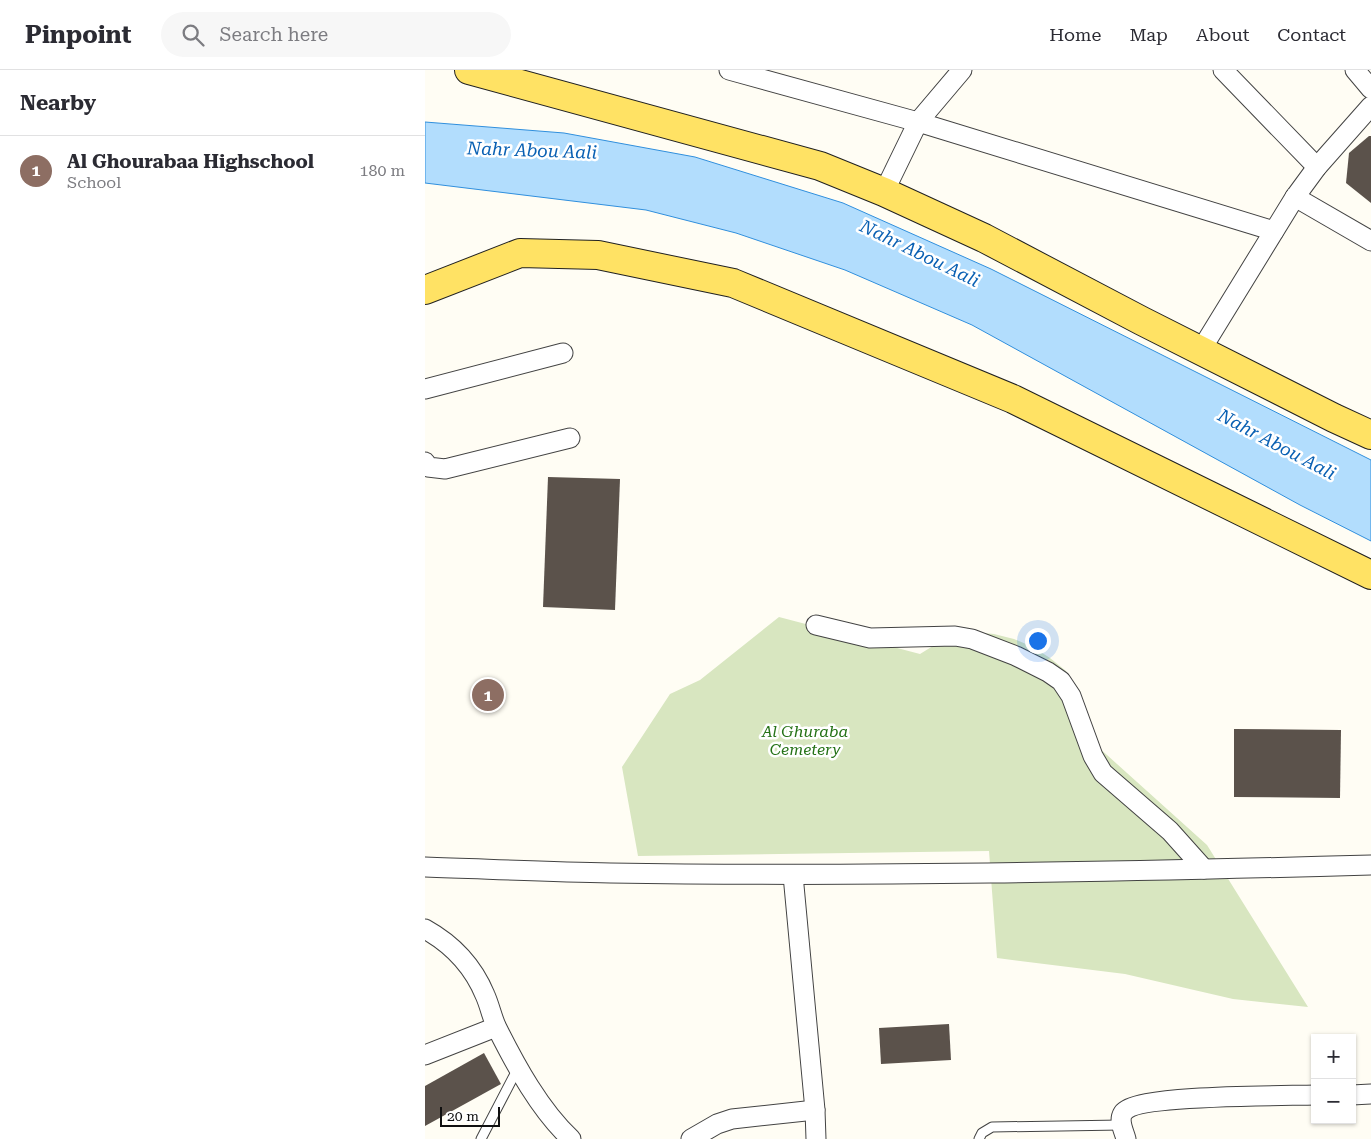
<!DOCTYPE html>
<meta charset="utf-8">
<style>
:root{--surface:#fff;--page:#f7f7f7;--text:#2b2b33;--muted:#7c7c81;--line:#e1e1e2;--accent:#d21817}
body{margin:0;font-family:"Roboto Serif",serif;background:var(--page);color:var(--text)}
.controls{position:absolute;right:15px;bottom:15px;display:grid;overflow:hidden;border-radius:0px;box-shadow:0 1px 4px #0004}
.controls button{width:45px;height:45px;display:grid;place-items:center;padding:0;border:0;border-bottom:1px solid var(--line);background:var(--surface);color:var(--text);font:25px sans-serif}
.scale{position:absolute;left:15px;bottom:12px;width:60px;box-sizing:border-box;padding-left:5px;border:2px solid #101010;border-top:0;font-size:14px;line-height:18px;white-space:nowrap;color:#101010;-webkit-text-stroke:4px #fff;paint-order:stroke}
.you{position:absolute;left:612px;top:570px;width:18px;height:18px;margin:-12px;border:4px solid #fff;border-radius:50%;background:#1a73e8;box-shadow:0 0 0 8px #1a73e833}
.badge{display:grid;place-items:center;width:32px;height:32px;border-radius:50%;background:var(--accent);color:#fff;font-size:16px;font-weight:700}
.pin{position:absolute;translate:-50% -50%;border:2px solid #fff;box-shadow:0 1px 5px #0006}
.list{margin:0;padding:0;list-style:none}
h2{display:flex;justify-content:space-between;align-items:center;height:65px;margin:0;padding:0 20px;font-size:21px}
h2 small{font-size:16px;font-weight:400;color:var(--muted)}
.list li{display:grid;grid-template-columns:32px 1fr auto;gap:15px;align-items:center;box-sizing:border-box;height:70px;padding:0 20px;border-top:1px solid var(--line)}
.list b{display:block;font-size:19px;white-space:nowrap}
.list p{margin:0;font-size:16px;white-space:nowrap;color:var(--muted)}
.list em{font-size:16px;font-style:normal;color:var(--muted)}
.icon{flex:none;width:28px;height:28px;fill:none;stroke:currentColor;stroke-width:2;stroke-linecap:round;stroke-linejoin:round}
.map{position:relative;flex:none;width:946px;height:1069px;overflow:hidden}
header{display:flex;align-items:center;gap:30px;box-sizing:border-box;height:70px;padding:0 25px;background:var(--surface);border-bottom:1px solid var(--line)}
header strong{font-size:24px}
nav{display:flex;gap:28px;margin-inline-start:auto;font-size:18px}
.search{width:350px;height:45px;background:var(--page);display:flex;align-items:center;gap:12px;box-sizing:border-box;padding:0 18px;border-radius:28px;color:var(--muted);font-size:19px}
main{display:flex}
aside{flex:1;background:var(--surface)}
.map>svg:first-child{display:block}
.cemetery{fill:#d8e6c0}
.water{fill:#b2ddfd;stroke:#308fdd}
.building{fill:#5b524b}
.lines{fill:none;stroke-linecap:round;stroke-linejoin:round}
.service-casing{stroke:#434343;stroke-width:11}
.minor-casing{stroke:#434343;stroke-width:21}
.primary-casing{stroke:#212121;stroke-width:30}
.service{stroke:#fff;stroke-width:9}
.minor{stroke:#fff;stroke-width:19}
.primary{stroke:#ffe264;stroke-width:28}
.labels{text-anchor:middle;dominant-baseline:central;stroke-width:5;stroke-linejoin:round;paint-order:stroke}
.park-label{font-size:16px;font-style:italic;fill:#257217;stroke:#fff}
.water-label{font-size:18px;font-style:italic;fill:#0960b3;stroke:#fff}
</style>
<header>
<strong>Pinpoint</strong>
<div class="search"><svg class="icon" aria-label="search" viewBox="0 0 24 24"><circle cx="10" cy="10" r="6"/><path d="M15 15l6 6"/></svg>Search here</div>
<nav><a>Home</a><a>Map</a><a>About</a><a>Contact</a></nav>
</header>
<main>
<aside>
<h2>Nearby<small></small></h2>
<ul class="list">
<li><span class="badge" style="background:#8d6e63">1</span><div><b>Al Ghourabaa Highschool</b><p>School</p></div><em>180 m</em></li>
</ul>
</aside>
<div class="map">
<svg width="946" height="1069" viewBox="0 0 946 1069">
<rect width="100%" height="100%" fill="#fffdf4"/>
<polygon class="cemetery" points="354,547 495,584 529,563 549,562 569,564 589,569 608,577 625,588 641,601 672,676 782,775 883,937 808,929 700,904 572,888 564,781 213,786 197,697 245,624 275,610"/>
<polygon class="water" points="0,52 139,63 270,87 418,133 566,199 946,390 946,471 875,435 547,255 420,200 311,163 221,140 0,113"/>
<g class="building">
<polygon points="944,66 946,66 946,133 921,113 924,83"/>
<polygon points="123,407 195,409 190,540 118,537"/>
<polygon points="809,659 916,660 915,728 809,727"/>
<polygon points="524,954 526,990 456,994 454,958"/>
<polygon points="59,983 76,1014 0,1056 0,1016"/>
</g>
<g class="lines">
<g class="service-casing">
<g id="service">
<polyline points="56,1069 93,998"/>
<polyline points="554,1069 557,1063 567,1057 696,1055"/>
</g>
</g>
<g class="minor-casing">
<g id="minor">
<polyline points="304,0 493,52 849,161"/>
<polyline points="798,0 892,97"/>
<polyline points="930,0 946,19"/>
<polyline points="459,122 493,52 537,0"/>
<polyline points="870,127 946,171"/>
<polyline points="776,280 870,127 892,97 946,36"/>
<polyline points="0,319 138,283"/>
<polyline points="0,392 3,397 20,399 145,368"/>
<polyline points="391,555 445,568 530,566 547,569 591,586 623,602 636,611 646,626 668,686 678,703 745,761 779,799"/>
<path d="M0,797C62,799 124,802 185,803C439,807 693,802 946,795"/>
<polyline points="368,805 390,1040 391,1069"/>
<path d="M0,859C27,874 48,896 60,925C65,936 67,948 72,958C91,996 115,1040 146,1069"/>
<polyline points="0,985 71,957"/>
<polyline points="927,1025 946,1024"/>
<polyline points="266,1069 292,1054 307,1049 390,1040"/>
<path d="M701,1069C699,1061 693,1051 698,1043C710,1024 862,1026 890,1025"/>
</g>
</g>
<g class="primary-casing">
<g id="primary">
<polyline points="44,0 395,96 459,122 559,168 717,251 909,348 946,365"/>
<polyline points="0,220 95,183 173,185 308,213 588,329 946,505"/>
</g>
</g>
<use href="#service" class="service"/>
<use href="#minor" class="minor"/>
<use href="#primary" class="primary"/>
</g>
<g class="labels">
<g class="park-label">
<text x="380" y="661">Al Ghuraba<tspan x="380" dy="18">Cemetery</tspan></text>
</g>
<g class="water-label">
<text transform="translate(107 80) rotate(2)">Nahr Abou Aali</text>
<text transform="translate(495 183) rotate(26)">Nahr Abou Aali</text>
<text transform="translate(852 374) rotate(28)">Nahr Abou Aali</text>
</g>
</g>
</svg>
<div class="controls">
<button>+</button>
<button>−</button>
</div>
<div class="scale">20 m</div>
<div class="you"></div>
<div class="pin badge" style="left:63px;top:625px;background:#8d6e63">1</div>
</div>
</main>
